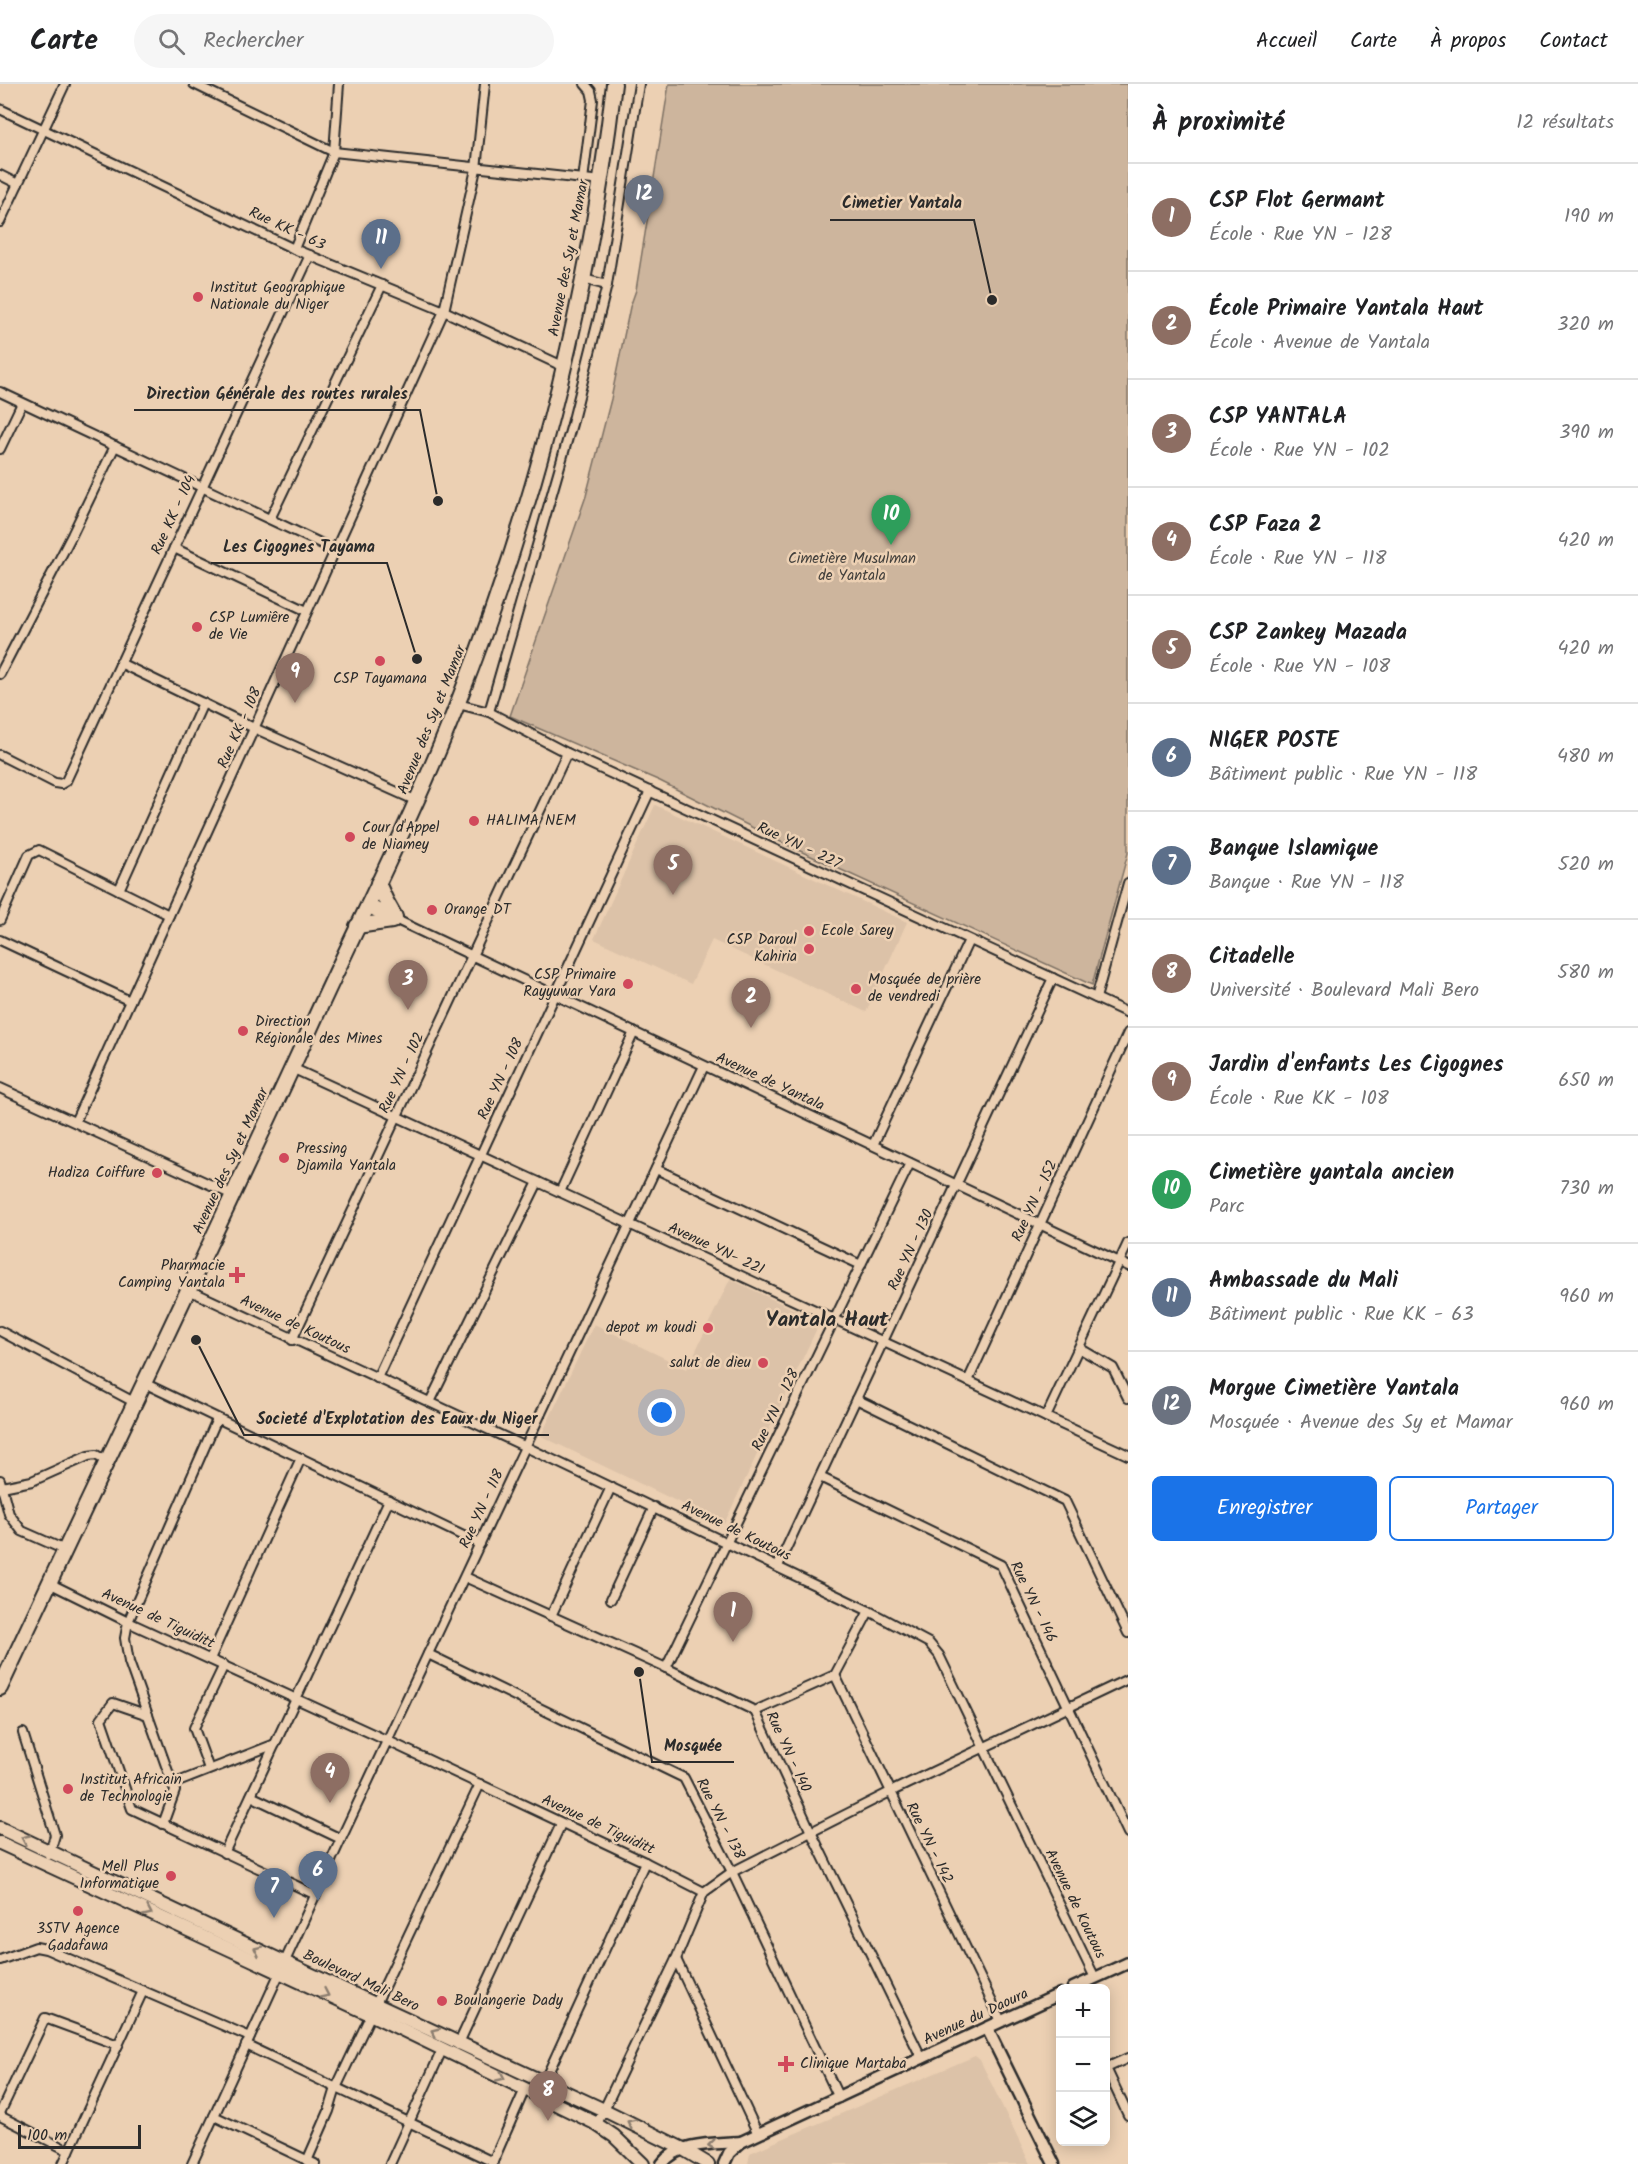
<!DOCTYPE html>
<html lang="fr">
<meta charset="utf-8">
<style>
:root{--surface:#fff;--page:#f6f6f6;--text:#202124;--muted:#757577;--line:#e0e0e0;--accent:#1a73e8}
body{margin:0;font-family:Kalam,sans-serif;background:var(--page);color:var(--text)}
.controls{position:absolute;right:18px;bottom:18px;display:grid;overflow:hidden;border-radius:9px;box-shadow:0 3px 15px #0003}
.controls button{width:54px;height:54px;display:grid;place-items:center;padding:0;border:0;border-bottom:2px solid var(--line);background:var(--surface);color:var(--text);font:30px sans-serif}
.scale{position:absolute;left:18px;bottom:15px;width:123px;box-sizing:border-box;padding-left:6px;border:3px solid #2b2b2b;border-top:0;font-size:16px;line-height:21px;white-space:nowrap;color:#2b2b2b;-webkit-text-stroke:4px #ecd0b3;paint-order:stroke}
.you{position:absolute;left:662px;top:1329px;width:21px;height:21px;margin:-15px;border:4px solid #fff;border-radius:50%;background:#1a73e8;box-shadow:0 0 0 9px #1a73e833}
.badge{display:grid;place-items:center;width:39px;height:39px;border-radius:50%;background:var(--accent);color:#fff;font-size:20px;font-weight:700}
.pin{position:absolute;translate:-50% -50px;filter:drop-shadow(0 2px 3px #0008)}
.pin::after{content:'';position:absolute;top:32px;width:21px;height:18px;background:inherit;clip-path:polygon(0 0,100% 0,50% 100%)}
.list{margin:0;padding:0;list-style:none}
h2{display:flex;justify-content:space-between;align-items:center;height:78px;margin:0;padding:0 24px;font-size:26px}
h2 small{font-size:20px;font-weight:400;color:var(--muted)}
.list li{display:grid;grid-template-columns:39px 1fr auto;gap:18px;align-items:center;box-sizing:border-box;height:108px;padding:0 24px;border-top:2px solid var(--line)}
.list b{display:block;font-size:22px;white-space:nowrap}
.list p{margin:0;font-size:20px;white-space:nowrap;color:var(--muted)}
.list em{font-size:20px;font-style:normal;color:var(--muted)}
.actions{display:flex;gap:12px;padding:18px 24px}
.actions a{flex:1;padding:14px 0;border:2px solid var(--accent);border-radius:9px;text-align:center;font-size:21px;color:var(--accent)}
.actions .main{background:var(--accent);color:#fff}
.icon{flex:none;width:33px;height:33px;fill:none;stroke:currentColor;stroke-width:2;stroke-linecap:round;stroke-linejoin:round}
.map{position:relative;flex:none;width:1128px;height:2080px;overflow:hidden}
header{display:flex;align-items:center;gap:36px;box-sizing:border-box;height:84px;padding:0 30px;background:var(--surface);border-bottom:2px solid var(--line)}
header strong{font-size:28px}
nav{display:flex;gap:33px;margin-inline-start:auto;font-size:21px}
.search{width:420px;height:54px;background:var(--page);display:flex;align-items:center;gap:15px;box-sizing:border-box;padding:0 21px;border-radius:33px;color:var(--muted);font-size:22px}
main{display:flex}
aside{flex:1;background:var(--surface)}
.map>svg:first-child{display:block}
.built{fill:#dcc2a8}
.green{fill:#cdb59d;stroke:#7c7064;stroke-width:1.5}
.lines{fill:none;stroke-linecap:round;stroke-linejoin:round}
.street-casing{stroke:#2b2b2b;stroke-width:12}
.secondary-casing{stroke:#2b2b2b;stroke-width:15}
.primary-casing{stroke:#2b2b2b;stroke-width:16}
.highway-casing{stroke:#2b2b2b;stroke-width:18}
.street{stroke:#ecd0b3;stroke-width:8}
.secondary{stroke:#ecd0b3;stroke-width:10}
.primary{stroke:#ecd0b3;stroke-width:12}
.highway{stroke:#ecd0b3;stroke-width:14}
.oneway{stroke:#8c7e6f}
.poi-dot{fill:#d1495b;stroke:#ecd0b3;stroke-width:2}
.labels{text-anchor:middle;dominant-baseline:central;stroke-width:5;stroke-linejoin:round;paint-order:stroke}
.street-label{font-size:15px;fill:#2b2b2b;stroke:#ecd0b3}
.poi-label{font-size:15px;fill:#2b2b2b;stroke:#ecd0b3;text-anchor:start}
.park-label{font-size:15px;fill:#43403c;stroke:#ecd0b3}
.district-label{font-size:21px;font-weight:bold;fill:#2b2b2b;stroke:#ecd0b3}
.leader{fill:none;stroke:#2b2b2b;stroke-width:2}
.callout-dot{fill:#2b2b2b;stroke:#ecd0b3;stroke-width:2}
.callout-label{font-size:16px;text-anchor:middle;font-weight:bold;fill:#2b2b2b;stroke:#ecd0b3;stroke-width:5;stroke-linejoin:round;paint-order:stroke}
</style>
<header>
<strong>Carte</strong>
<div class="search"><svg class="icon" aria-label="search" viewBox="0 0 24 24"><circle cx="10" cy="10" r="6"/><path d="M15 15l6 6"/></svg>Rechercher</div>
<nav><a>Accueil</a><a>Carte</a><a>À propos</a><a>Contact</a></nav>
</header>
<main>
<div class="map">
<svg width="1128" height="2080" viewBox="0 0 1128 2080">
<rect width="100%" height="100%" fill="#ecd0b3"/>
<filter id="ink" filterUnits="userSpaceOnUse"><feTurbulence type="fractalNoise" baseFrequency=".0167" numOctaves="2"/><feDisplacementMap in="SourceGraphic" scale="12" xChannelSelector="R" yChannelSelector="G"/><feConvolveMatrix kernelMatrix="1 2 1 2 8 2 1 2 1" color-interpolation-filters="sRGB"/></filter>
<g filter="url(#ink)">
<g class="built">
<polygon points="655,721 907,838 866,928 712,856 691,900 594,855"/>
<polygon points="730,1195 820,1238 724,1440 541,1352 594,1240 687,1285"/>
<polygon points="975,1972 980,1976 1030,2080 748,2080 750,2069"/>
</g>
<polygon class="green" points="669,0 1128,0 1128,769 1092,901 787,761 660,697 510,632 586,412 611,315 630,223 636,206"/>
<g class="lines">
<g class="street-casing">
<g id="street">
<polyline points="194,0 334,68 602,97"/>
<polyline points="0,25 294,165 444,227 556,279 564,285"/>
<polyline points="0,91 18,100"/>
<polyline points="583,96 593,16 591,7 585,0"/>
<polyline points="0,138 65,0"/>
<polyline points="294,165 334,68 339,0"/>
<polyline points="583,195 607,201"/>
<polyline points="0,308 335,466"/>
<polyline points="0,365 22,319"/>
<polyline points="270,435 382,201"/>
<polyline points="174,464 307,527"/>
<polyline points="120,579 254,644 417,717"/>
<polyline points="0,590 72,451 115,362"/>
<polyline points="458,620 489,628 567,669 1128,929"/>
<polyline points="489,628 572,340 607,201 639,0"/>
<polyline points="0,671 55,699 61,700 66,697 310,171"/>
<polyline points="119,806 203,619"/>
<polyline points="369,819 395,833 401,838 1128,1182"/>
<polyline points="367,824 388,835"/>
<polyline points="0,836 29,771 39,766 169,831"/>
<polyline points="0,856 130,917"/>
<polyline points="1096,914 1128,799"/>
<polyline points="292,984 1128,1371"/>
<polyline points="0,1004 233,1111"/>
<polyline points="75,1038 444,227 476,85 485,0"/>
<polyline points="873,1061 969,856"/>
<polyline points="656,1085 861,1181"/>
<polyline points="560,1108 634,948"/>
<polyline points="189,1206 526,1363 869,1527 929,1559 939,1571 1095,1894"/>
<polyline points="0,1247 134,1318"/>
<polyline points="292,1256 567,669"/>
<polyline points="1079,1264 1113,1284 1128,1314"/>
<polyline points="377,1294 650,707"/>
<polyline points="968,1297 1128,949"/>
<polyline points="144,1299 480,1460"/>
<polyline points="856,1315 1065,1417 1128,1549"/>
<polyline points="430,1318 538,1098"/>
<polyline points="1046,1333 1128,1159"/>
<polyline points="820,1393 1001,1481 1128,1749"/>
<polyline points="0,1396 9,1430 22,1447 65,1466"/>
<polyline points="2,1403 32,1397 88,1372 96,1371 106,1377"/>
<polyline points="778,1482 1053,894"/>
<polyline points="465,1493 666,1584 755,1627 811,1748 922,1975"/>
<polyline points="49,1499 128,1538 388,1657 645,1778 704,1808 732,1788 890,1708 1128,1595"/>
<polyline points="611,1515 654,1423"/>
<polyline points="551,1532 611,1403"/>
<polyline points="428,1570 684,1694 732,1788 839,2014"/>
<polyline points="210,1575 301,1374"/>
<polyline points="666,1584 910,1079"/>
<polyline points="835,1591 1001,1937"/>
<polyline points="755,1627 835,1591 869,1527"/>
<polyline points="148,1631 113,1619 101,1635 132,1725 316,1811"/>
<polyline points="23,1649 55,1751 49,1771"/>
<polyline points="209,1685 194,1644 224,1581"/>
<polyline points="173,1700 275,1660"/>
<polyline points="251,1712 341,1755"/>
<polyline points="163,1740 175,1707 129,1578 125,1554 128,1538 217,1335"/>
<polyline points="224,1769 389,1416"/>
<polyline points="676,1875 758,2050"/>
<polyline points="0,1876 36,1863 46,1865 250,1953"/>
<polyline points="246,1961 493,2078"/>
<polyline points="458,1961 561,1740"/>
<polyline points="1128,1974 1106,1984 1128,2031"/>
<polyline points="538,2011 645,1778"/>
<polyline points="0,2029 45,1934 118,1961"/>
<polyline points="0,2030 2,2033 69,2067"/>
<polyline points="214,2032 315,2080"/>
<polyline points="597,2040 676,1875 704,1808"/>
<polyline points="307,2077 329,2027 336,2004 480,1700"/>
<polyline points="63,2080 143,1907"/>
<polyline points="192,2080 341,1755 704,982"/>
<polyline points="390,2080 442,1966"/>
<polyline points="492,2080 525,2005"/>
</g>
</g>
<g class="secondary-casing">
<g id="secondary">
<polyline points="1073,1904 1128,1879"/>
<polyline points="987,1944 1054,2080"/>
<path d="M662,2080C679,2057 715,2060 741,2058"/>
<polyline points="724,2080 729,2069 741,2058 1060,1910"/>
</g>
</g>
<g class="primary-casing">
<g id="primary">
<polyline points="0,1744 284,1878 604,2026 683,2065 708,2080"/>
<polyline points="0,1759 370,1930 593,2038 614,2052 643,2080"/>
</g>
</g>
<g class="highway-casing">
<g id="highway">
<polyline points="378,799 386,817 395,833"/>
<polyline points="357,842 392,837"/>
<path d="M0,1604C103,1384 209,1165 310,945C359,837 414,731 457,621C536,422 589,213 614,0"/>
</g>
</g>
<use href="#street" class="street"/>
<use href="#secondary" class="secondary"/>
<use href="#primary" class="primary"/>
<use href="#highway" class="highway"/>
</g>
<defs><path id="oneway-chevron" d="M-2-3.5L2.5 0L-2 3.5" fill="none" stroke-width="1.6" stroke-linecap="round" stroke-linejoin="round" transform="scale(1.5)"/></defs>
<g class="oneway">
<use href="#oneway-chevron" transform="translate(25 1755) rotate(-155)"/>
<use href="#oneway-chevron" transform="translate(148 1828) rotate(25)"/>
<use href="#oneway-chevron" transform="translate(258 1866) rotate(-155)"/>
<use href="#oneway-chevron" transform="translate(325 1910) rotate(25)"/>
<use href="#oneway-chevron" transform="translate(435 1948) rotate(-155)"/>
<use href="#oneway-chevron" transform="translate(501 1993) rotate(25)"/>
<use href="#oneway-chevron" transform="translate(631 2039) rotate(-154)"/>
<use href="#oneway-chevron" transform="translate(712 2061) rotate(174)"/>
</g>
</g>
<g class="poi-dot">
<circle cx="198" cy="213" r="6"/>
<circle cx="197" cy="543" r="6"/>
<circle cx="380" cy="577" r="6"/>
<circle cx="474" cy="737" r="6"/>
<circle cx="350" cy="753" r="6"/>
<circle cx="432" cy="826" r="6"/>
<circle cx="809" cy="847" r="6"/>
<circle cx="809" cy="865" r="6"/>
<circle cx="628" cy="900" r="6"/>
<circle cx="856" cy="905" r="6"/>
<circle cx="243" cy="947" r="6"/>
<circle cx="284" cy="1074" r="6"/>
<circle cx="157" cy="1089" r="6"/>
<path d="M234 1182h6v6h6v6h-6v6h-6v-6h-6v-6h6z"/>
<circle cx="708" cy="1244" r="6"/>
<circle cx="763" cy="1279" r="6"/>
<circle cx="68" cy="1705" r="6"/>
<circle cx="171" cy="1792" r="6"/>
<circle cx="78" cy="1827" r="6"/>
<circle cx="442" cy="1917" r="6"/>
<path d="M783 1971h6v6h6v6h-6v6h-6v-6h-6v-6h6z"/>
</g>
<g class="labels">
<g class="street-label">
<text transform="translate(287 145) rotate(25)">Rue KK - 63</text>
<text transform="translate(569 174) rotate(-79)">Avenue des Sy et Mamar</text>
<text transform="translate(174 431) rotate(-65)">Rue KK - 104</text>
<text transform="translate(432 636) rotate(-68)">Avenue des Sy et Mamar</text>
<text transform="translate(240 644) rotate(-66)">Rue KK - 108</text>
<text transform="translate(799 762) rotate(25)">Rue YN - 227</text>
<text transform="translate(402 989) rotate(-65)">Rue YN - 102</text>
<text transform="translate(501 995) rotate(-65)">Rue YN - 108</text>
<text transform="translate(770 998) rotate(25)">Avenue de Yantala</text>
<text transform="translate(231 1077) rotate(-65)">Avenue des Sy et Mamar</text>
<text transform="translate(1035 1117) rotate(-65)">Rue YN - 152</text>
<text transform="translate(716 1165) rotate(25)">Avenue YN- 221</text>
<text transform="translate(911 1166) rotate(-65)">Rue YN - 130</text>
<text transform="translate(295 1241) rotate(25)">Avenue de Koutous</text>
<text transform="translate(776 1326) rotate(-64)">Rue YN - 128</text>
<text transform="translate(482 1425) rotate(-65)">Rue YN - 118</text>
<text transform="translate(736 1447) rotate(26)">Avenue de Koutous</text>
<text transform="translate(1033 1518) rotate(64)">Rue YN - 146</text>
<text transform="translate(158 1535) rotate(25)">Avenue de Tiguiditt</text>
<text transform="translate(788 1668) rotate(65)">Rue YN - 140</text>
<text transform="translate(720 1735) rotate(63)">Rue YN - 138</text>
<text transform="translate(598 1741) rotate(25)">Avenue de Tiguiditt</text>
<text transform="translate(929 1759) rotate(64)">Rue YN - 142</text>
<text transform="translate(1075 1820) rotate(64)">Avenue de Koutous</text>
<text transform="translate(361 1897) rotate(25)">Boulevard Mali Bero</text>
<text transform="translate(976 1933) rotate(-25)">Avenue du Daoura</text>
</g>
<g class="poi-label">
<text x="210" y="204">Institut Geographique<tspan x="210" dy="17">Nationale du Niger</tspan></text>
<text x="209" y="534">CSP Lumiêre<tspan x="209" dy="17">de Vie</tspan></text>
<text x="380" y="595" text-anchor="middle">CSP Tayamana</text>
<text x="486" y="737">HALIMA NEM</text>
<text x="362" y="744">Cour d'Appel<tspan x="362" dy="17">de Niamey</tspan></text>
<text x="444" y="826">Orange DT</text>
<text x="821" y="847">Ecole Sarey</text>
<text x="797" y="856" text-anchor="end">CSP Daroul<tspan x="797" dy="17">Kahiria</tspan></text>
<text x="616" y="891" text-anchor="end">CSP Primaire<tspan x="616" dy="17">Rayyuwar Yara</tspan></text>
<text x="868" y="896">Mosquée de prière<tspan x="868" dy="17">de vendredi</tspan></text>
<text x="255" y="938">Direction<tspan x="255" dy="17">Régionale des Mines</tspan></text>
<text x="296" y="1065">Pressing<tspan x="296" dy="17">Djamila Yantala</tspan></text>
<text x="145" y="1089" text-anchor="end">Hadiza Coiffure</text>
<text x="225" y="1182" text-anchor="end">Pharmacie<tspan x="225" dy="17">Camping Yantala</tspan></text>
<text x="696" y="1244" text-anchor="end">depot m koudi</text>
<text x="751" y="1279" text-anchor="end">salut de dieu</text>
<text x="80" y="1696">Institut Africain<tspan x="80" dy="17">de Technologie</tspan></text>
<text x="159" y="1783" text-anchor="end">Mell Plus<tspan x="159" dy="17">Informatique</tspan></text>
<text x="78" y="1845" text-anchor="middle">3STV Agence<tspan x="78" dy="17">Gadafawa</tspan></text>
<text x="454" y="1917">Boulangerie Dady</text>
<text x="800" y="1980">Clinique Martaba</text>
</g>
<g class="park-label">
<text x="852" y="475">Cimetière Musulman<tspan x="852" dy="17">de Yantala</tspan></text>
</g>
<g class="district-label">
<text x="827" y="1236">Yantala Haut</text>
</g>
</g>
<path class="leader" d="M992 216L974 136H830M438 417L420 326H134M417 575L387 479H211M196 1256L244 1351H549M639 1588L652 1678H734"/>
<g class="callout-dot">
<circle cx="992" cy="216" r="6"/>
<circle cx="438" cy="417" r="6"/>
<circle cx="417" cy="575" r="6"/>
<circle cx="196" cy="1256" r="6"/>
<circle cx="639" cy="1588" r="6"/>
</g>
<g class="callout-label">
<text x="902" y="124">Cimetier Yantala</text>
<text x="277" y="315">Direction Générale des routes rurales</text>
<text x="299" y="468">Les Cigognes Tayama</text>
<text x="397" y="1340">Societé d'Explotation des Eaux du Niger</text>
<text x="693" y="1667">Mosquée</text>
</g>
</svg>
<div class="controls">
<button>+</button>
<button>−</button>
<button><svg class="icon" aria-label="layers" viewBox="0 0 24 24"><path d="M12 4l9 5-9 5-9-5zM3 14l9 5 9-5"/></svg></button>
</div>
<div class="scale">100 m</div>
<div class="you"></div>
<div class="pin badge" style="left:733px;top:1558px;background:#8d6e63">1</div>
<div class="pin badge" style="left:751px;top:944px;background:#8d6e63">2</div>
<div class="pin badge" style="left:408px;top:926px;background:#8d6e63">3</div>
<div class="pin badge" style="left:330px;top:1719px;background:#8d6e63">4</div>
<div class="pin badge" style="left:673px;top:811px;background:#8d6e63">5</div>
<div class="pin badge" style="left:318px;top:1817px;background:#5c6f8a">6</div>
<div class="pin badge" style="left:274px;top:1834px;background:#5c6f8a">7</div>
<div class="pin badge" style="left:548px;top:2037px;background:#8d6e63">8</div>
<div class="pin badge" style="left:295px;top:619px;background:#8d6e63">9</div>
<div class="pin badge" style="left:891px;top:461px;background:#2e9e5b">10</div>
<div class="pin badge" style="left:381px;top:185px;background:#5c6f8a">11</div>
<div class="pin badge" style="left:644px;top:141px;background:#6b7280">12</div>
</div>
<aside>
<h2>À proximité<small>12 résultats</small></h2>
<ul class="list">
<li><span class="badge" style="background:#8d6e63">1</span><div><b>CSP Flot Germant</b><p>École · Rue YN - 128</p></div><em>190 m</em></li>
<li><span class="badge" style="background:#8d6e63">2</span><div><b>École Primaire Yantala Haut</b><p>École · Avenue de Yantala</p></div><em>320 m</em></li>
<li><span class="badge" style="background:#8d6e63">3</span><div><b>CSP YANTALA</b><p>École · Rue YN - 102</p></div><em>390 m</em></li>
<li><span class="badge" style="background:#8d6e63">4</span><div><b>CSP Faza 2</b><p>École · Rue YN - 118</p></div><em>420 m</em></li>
<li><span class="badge" style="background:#8d6e63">5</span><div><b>CSP Zankey Mazada</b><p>École · Rue YN - 108</p></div><em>420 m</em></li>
<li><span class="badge" style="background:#5c6f8a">6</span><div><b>NIGER POSTE</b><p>Bâtiment public · Rue YN - 118</p></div><em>480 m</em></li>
<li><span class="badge" style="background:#5c6f8a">7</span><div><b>Banque Islamique</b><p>Banque · Rue YN - 118</p></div><em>520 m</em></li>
<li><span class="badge" style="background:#8d6e63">8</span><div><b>Citadelle</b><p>Université · Boulevard Mali Bero</p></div><em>580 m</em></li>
<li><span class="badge" style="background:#8d6e63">9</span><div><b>Jardin d'enfants Les Cigognes</b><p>École · Rue KK - 108</p></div><em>650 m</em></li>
<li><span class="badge" style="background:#2e9e5b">10</span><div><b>Cimetière yantala ancien</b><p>Parc</p></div><em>730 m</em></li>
<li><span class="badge" style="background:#5c6f8a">11</span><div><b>Ambassade du Mali</b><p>Bâtiment public · Rue KK - 63</p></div><em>960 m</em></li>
<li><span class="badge" style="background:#6b7280">12</span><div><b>Morgue Cimetière Yantala</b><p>Mosquée · Avenue des Sy et Mamar</p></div><em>960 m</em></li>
</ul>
<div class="actions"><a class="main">Enregistrer</a><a>Partager</a></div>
</aside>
</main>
